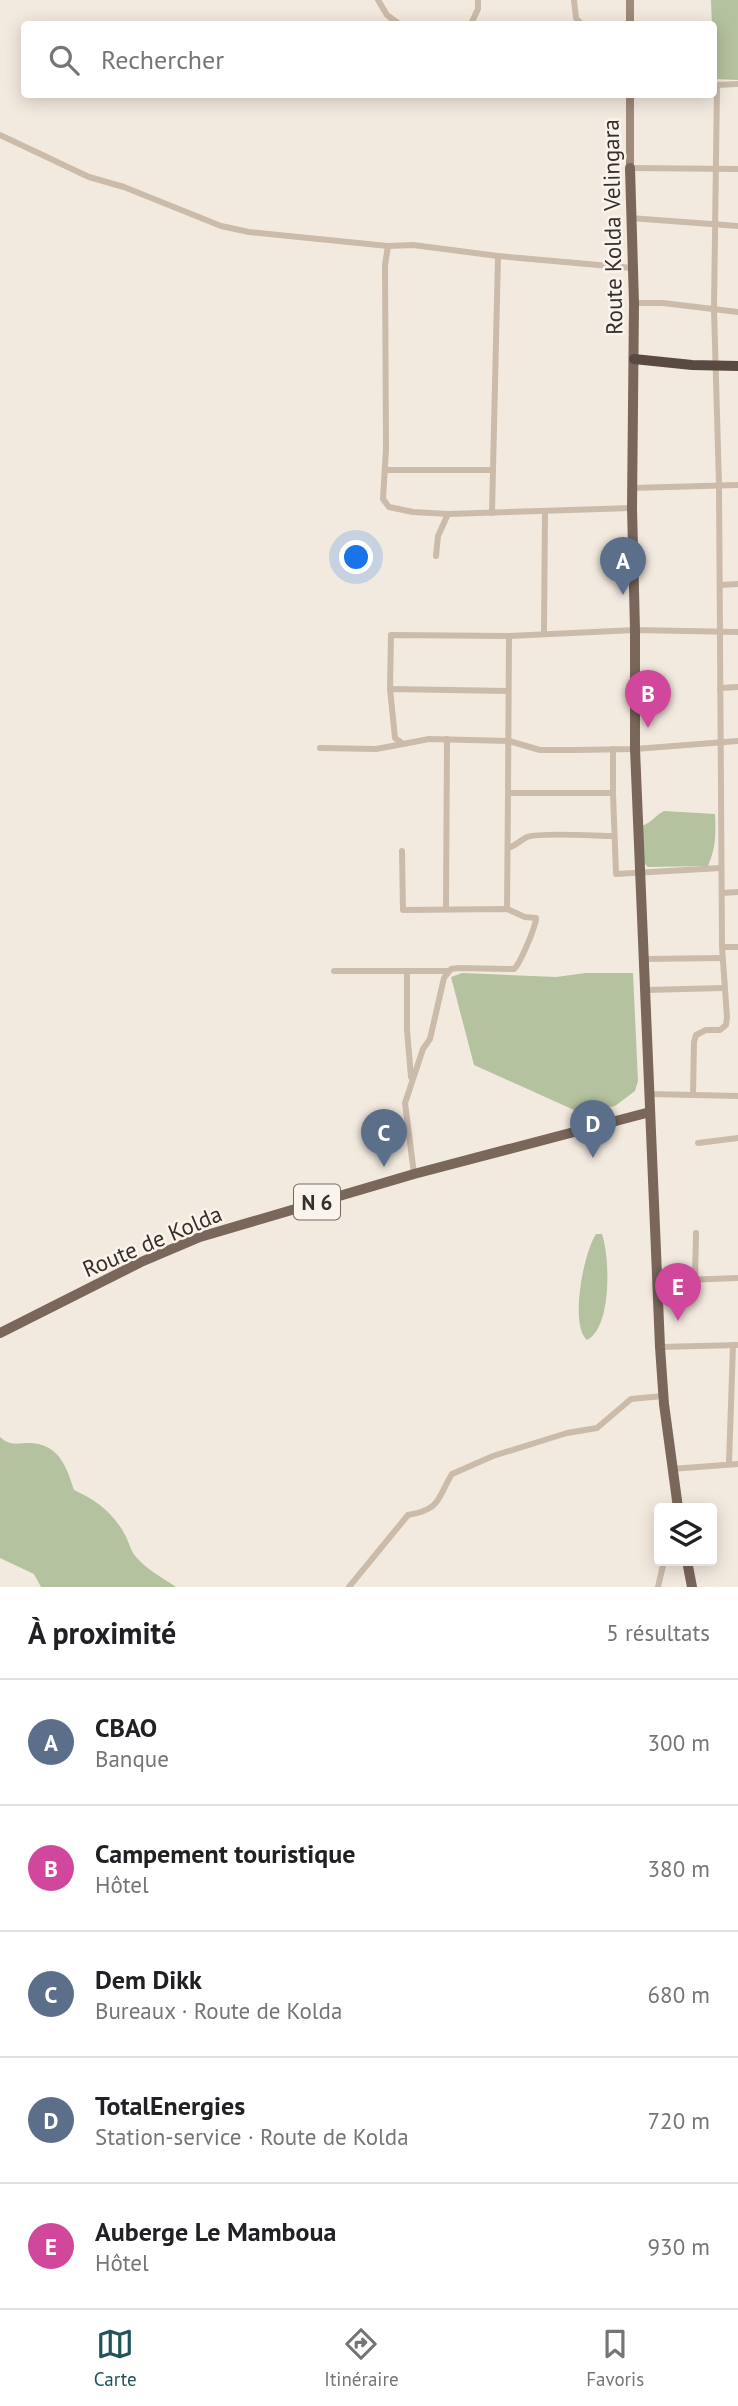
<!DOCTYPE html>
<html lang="fr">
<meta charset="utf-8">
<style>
:root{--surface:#fff;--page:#f6f6f6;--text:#202124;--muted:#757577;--line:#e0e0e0;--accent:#20535a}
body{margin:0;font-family:"PT Sans",sans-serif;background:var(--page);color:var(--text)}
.controls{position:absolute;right:21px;bottom:21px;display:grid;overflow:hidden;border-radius:7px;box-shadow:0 4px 18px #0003}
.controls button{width:63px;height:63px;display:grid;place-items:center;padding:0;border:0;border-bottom:2px solid var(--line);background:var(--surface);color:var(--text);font:35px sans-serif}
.you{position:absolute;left:357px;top:558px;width:24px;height:24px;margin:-18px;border:5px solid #fff;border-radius:50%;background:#1a73e8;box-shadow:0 0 0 10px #1a73e833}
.badge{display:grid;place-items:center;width:46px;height:46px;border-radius:50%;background:var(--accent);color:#fff;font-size:23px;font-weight:700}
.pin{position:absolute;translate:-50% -58px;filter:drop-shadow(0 2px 4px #0008)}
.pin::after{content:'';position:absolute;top:37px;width:24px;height:21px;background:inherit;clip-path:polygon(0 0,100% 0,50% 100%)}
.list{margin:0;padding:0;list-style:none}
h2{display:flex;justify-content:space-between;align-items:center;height:91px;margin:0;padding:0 28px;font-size:30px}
h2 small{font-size:23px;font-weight:400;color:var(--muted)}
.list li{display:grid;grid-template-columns:46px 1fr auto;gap:21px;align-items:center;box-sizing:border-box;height:126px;padding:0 28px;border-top:2px solid var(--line)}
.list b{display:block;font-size:26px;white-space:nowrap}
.list p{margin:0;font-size:23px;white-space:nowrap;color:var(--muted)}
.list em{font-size:23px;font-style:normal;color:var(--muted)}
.icon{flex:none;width:38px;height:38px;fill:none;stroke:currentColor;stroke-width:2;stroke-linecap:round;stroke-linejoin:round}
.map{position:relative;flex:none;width:738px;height:1587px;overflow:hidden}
.search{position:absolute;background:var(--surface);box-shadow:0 4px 18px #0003;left:21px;right:21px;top:21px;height:77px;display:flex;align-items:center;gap:18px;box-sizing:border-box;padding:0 24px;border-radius:7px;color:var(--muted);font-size:26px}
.sheet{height:721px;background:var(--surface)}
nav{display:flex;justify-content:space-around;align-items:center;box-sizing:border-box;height:98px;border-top:2px solid var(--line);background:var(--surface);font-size:19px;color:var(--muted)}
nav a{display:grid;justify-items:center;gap:4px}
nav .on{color:var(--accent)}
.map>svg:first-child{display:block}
.green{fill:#b4c29f}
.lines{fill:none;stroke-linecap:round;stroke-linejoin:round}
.street{stroke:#cbbbab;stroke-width:6}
.secondary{stroke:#9f8a7c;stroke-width:8}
.primary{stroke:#7a675b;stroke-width:10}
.highway{stroke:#594a41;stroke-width:10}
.labels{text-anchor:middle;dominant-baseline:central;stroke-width:5;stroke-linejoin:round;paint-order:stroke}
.shield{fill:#faf4ec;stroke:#736a64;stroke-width:2}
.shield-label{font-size:21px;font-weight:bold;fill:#392f2a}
.street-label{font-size:23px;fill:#392f2a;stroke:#faf4ec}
</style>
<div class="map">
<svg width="738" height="1587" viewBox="0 0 738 1587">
<rect width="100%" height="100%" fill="#f3eadf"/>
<g class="green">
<polygon points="711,0 738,0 738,80 714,79"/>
<path d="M664,811L715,814C716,834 716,847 708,866L648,867L644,863L642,826C653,822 655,815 664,811Z"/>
<polygon points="462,973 556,977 586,973 633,973 638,1081 635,1091 615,1106 583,1114 474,1065 451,977"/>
<path d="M596,1234H602C610,1258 612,1327 587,1340C569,1324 584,1252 596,1234Z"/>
<path d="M0,1437C9,1445 15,1444 26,1443C58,1442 66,1465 74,1490C96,1500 112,1512 124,1533C129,1541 130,1550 136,1557C146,1569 163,1578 176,1587H41L34,1574L0,1558Z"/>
</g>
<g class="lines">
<g class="street">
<polyline points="378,0 387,15 399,24"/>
<polyline points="574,0 576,18 581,24"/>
<polyline points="471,24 478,9 478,0"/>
<polyline points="715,85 738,84"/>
<polyline points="0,135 89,177 124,187 221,226 249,232 388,246 413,245 498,256 632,268"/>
<polyline points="630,168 738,169"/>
<polyline points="630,218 738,226"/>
<polyline points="388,246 385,265 386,449 383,499 389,507 413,512 448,514 632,508"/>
<polyline points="634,303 663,303 738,312"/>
<polyline points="385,470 492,470"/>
<polyline points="632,488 738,485"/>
<polyline points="492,513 498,256"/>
<polyline points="436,556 438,536 448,514"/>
<polyline points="720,585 738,584"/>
<polyline points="544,633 545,511"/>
<polyline points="720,688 738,687"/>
<polyline points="390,689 391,635 509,636 635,630 738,632"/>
<polyline points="508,691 390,689 395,738 403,744 429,739 509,741 540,750 576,750 635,749 738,741"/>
<polyline points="320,748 376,749 403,744"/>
<polyline points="613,749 613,793"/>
<polyline points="508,793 509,636"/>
<path d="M508,848C515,846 521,840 527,837C540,832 597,836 614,836"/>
<path d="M402,851L403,910L507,909L525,917L536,918C536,926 520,964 514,969L459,968L451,969L444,978L430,1039L423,1049L405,1103L414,1174"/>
<polyline points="722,893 738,892"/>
<polyline points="446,908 447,739"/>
<polyline points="507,909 508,793 613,793 616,874 721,868"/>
<polyline points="722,947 738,947"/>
<polyline points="644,959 722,958"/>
<polyline points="334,971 449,971"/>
<polyline points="407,971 407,1030 411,1077"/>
<polyline points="645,990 724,988"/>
<polyline points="649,1094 738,1096"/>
<polyline points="693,1095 694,1042 696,1035 706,1030 720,1030 726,1025 727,1017 722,947 719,485 714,309 717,85"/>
<polyline points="698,1143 738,1138"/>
<polyline points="695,1279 696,1233"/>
<polyline points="657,1281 738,1278"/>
<polyline points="660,1347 738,1345"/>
<polyline points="729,1463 733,1345"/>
<polyline points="671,1469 738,1464"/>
<path d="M349,1587L408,1515C442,1509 437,1498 452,1474L493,1456L567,1433L597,1428L631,1399L663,1396"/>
<polyline points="658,1587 664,1561"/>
</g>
<g class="secondary">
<polyline points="630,24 630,0"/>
<polyline points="630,94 630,168"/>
</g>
<g class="primary">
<polyline points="630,168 634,303 632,508 635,630 635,749 660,1347 664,1404 678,1508"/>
<polyline points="0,1333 141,1262 200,1237 414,1174 650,1112"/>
<polyline points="687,1561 692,1587"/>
</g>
<polyline class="highway" points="634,359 692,365 738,366"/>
</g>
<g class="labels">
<rect class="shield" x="294" y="1184.5" width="46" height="35" rx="5"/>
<g class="shield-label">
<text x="317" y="1202">N 6</text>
</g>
<g class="street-label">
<text transform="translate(612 227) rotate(-91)">Route Kolda Velingara</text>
<text transform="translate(152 1241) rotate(-23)">Route de Kolda</text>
</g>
</g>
</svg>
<div class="controls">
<button><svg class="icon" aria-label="layers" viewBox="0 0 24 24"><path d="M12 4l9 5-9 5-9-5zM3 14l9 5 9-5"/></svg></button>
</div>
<div class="you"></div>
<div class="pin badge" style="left:623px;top:595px;background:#5c6f8a">A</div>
<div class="pin badge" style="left:648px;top:728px;background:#d1479c">B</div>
<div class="pin badge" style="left:384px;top:1167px;background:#5c6f8a">C</div>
<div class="pin badge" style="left:593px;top:1158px;background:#5c6f8a">D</div>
<div class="pin badge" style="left:678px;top:1321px;background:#d1479c">E</div>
<div class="search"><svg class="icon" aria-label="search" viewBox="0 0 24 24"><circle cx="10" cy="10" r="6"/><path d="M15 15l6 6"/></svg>Rechercher</div>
</div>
<section class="sheet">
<h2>À proximité<small>5 résultats</small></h2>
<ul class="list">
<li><span class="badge" style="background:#5c6f8a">A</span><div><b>CBAO</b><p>Banque</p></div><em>300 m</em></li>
<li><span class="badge" style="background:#d1479c">B</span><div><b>Campement touristique</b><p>Hôtel</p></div><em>380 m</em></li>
<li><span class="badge" style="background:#5c6f8a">C</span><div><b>Dem Dikk</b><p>Bureaux · Route de Kolda</p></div><em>680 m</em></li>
<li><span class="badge" style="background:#5c6f8a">D</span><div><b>TotalEnergies</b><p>Station-service · Route de Kolda</p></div><em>720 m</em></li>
<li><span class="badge" style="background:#d1479c">E</span><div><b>Auberge Le Mamboua</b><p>Hôtel</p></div><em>930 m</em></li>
</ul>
</section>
<nav>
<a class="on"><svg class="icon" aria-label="map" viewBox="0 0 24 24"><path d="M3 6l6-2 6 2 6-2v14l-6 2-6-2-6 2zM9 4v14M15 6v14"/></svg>Carte</a>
<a><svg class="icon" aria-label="directions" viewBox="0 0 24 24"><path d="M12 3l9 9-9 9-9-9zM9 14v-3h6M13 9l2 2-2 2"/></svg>Itinéraire</a>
<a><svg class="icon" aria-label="saved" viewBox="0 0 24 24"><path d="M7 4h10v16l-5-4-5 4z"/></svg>Favoris</a>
</nav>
